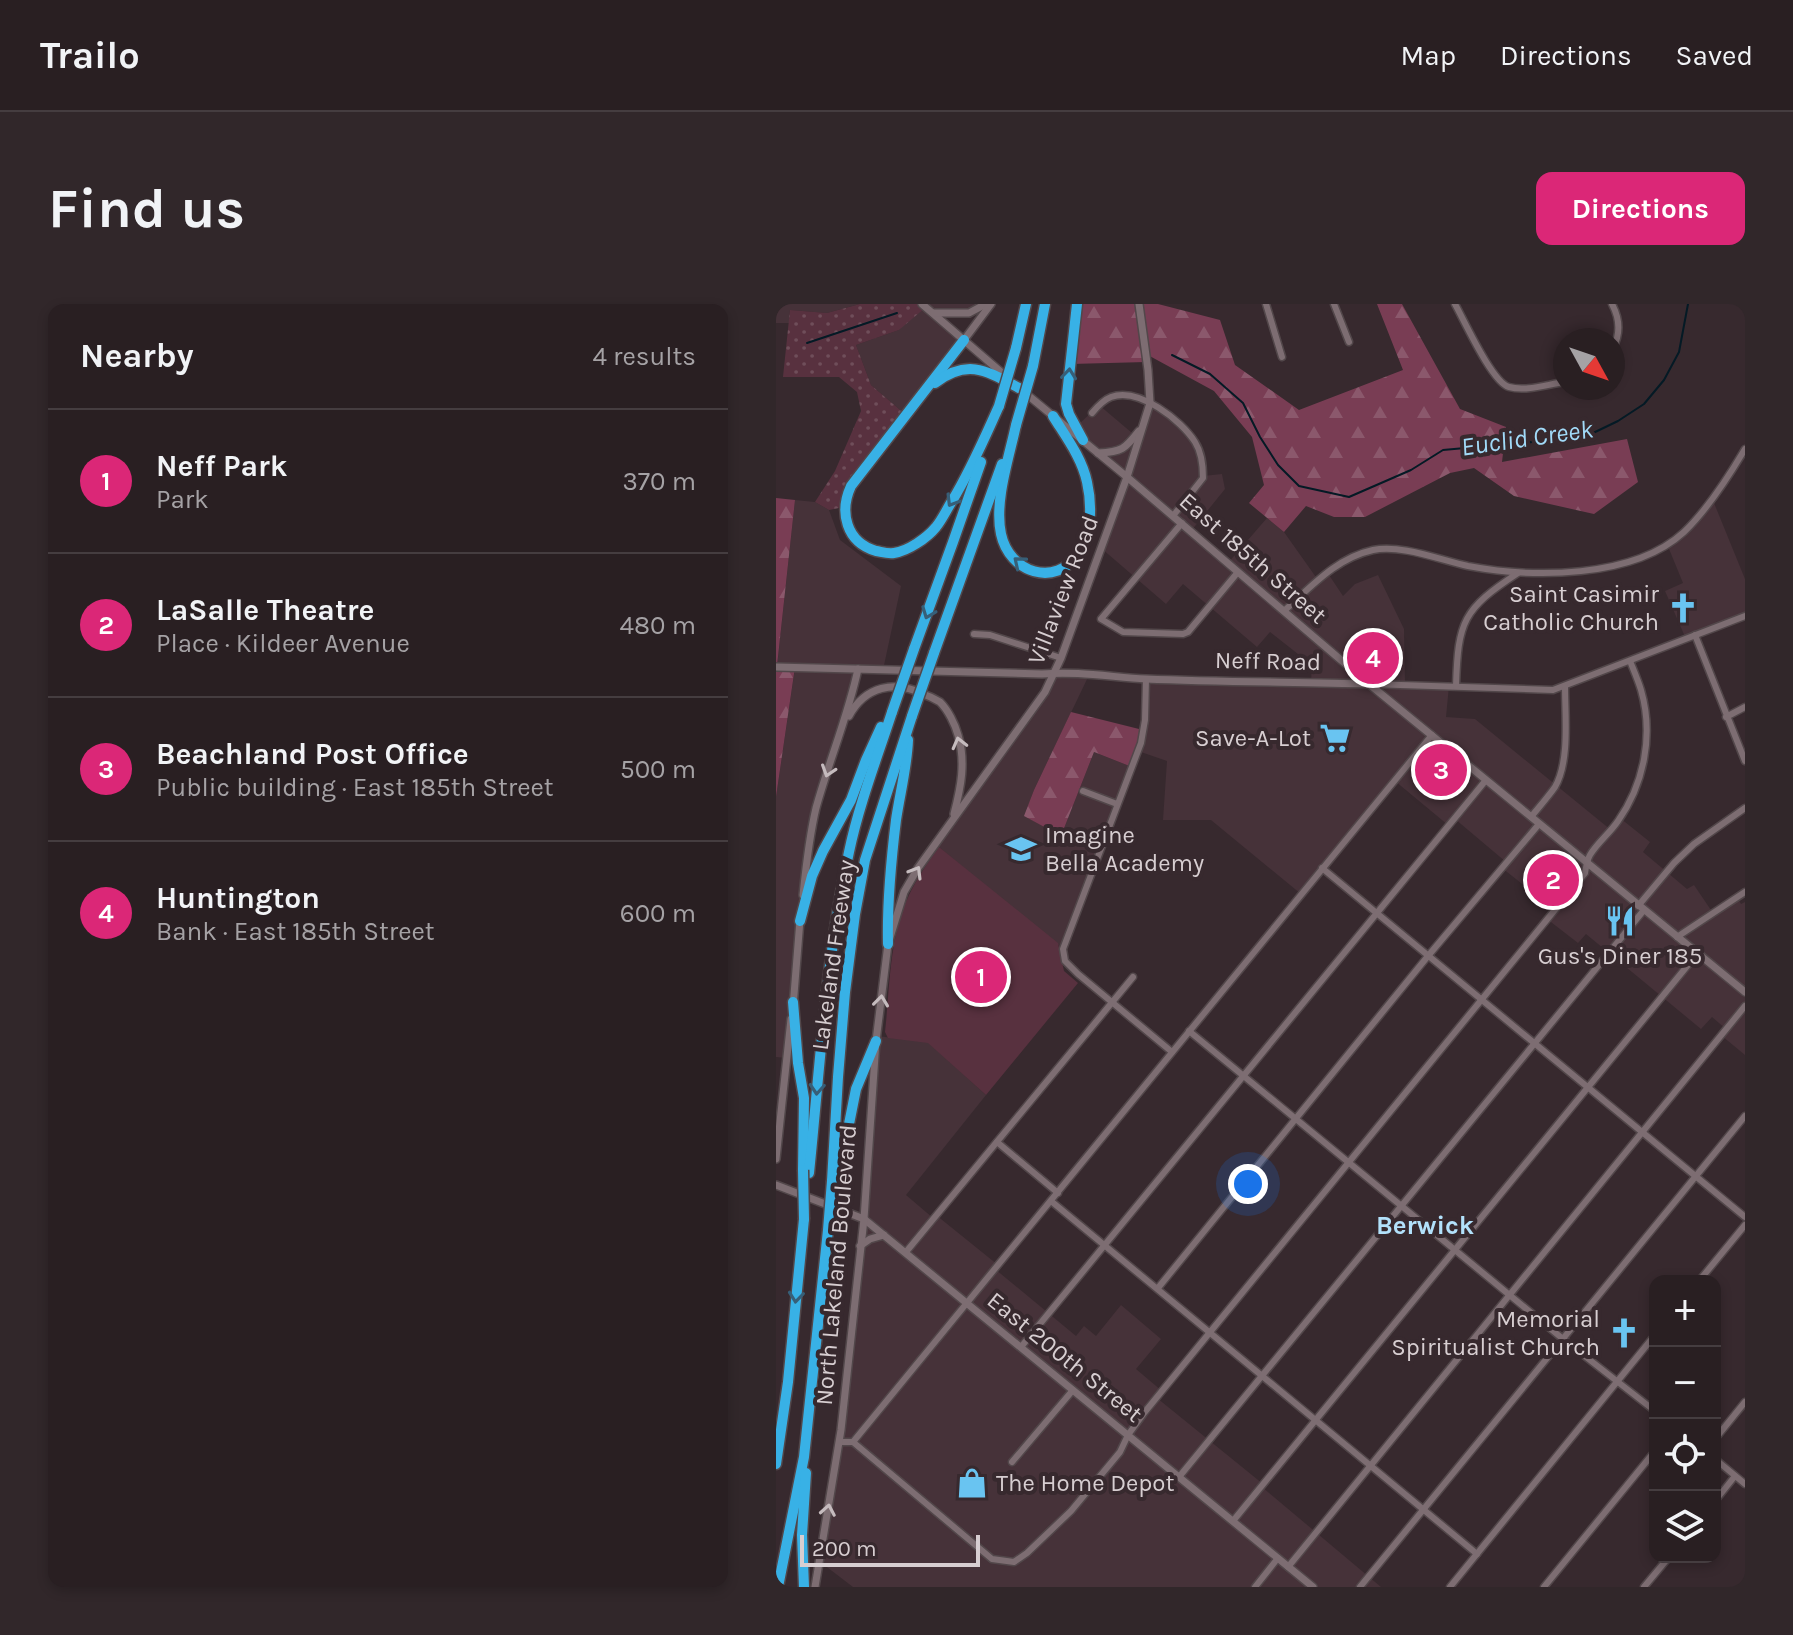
<!DOCTYPE html>
<meta charset="utf-8">
<style>
:root{--surface:#291f22;--page:#31272a;--text:#f1f3f6;--muted:#a5a2a5;--line:#453d40;--accent:#db2777}
body{margin:0;font-family:Karla,sans-serif;background:var(--page);color:var(--text)}
.controls{position:absolute;right:24px;bottom:24px;display:grid;overflow:hidden;border-radius:16px;box-shadow:0 4px 12px #0003}
.controls button{width:72px;height:72px;display:grid;place-items:center;padding:0;border:0;border-bottom:2px solid var(--line);background:var(--surface);color:var(--text);font:40px sans-serif}
.compass{position:absolute;left:777px;top:24px;width:72px;height:72px;border-radius:50%;background:var(--surface);box-shadow:0 4px 12px #0003;rotate:130deg}
.scale{position:absolute;left:24px;bottom:20px;width:180px;box-sizing:border-box;padding-left:8px;border:4px solid #d7ced1;border-top:0;font-size:22px;line-height:28px;white-space:nowrap;color:#d7ced1;-webkit-text-stroke:6px #37292e;paint-order:stroke}
.you{position:absolute;left:472px;top:880px;width:28px;height:28px;margin:-20px;border:6px solid #fff;border-radius:50%;background:#1a73e8;box-shadow:0 0 0 12px #1a73e833}
.badge{display:grid;place-items:center;width:52px;height:52px;border-radius:50%;background:var(--accent);color:#fff;font-size:26px;font-weight:700}
.pin{position:absolute;translate:-50% -50%;border:4px solid #fff;box-shadow:0 2px 8px #0006}
.list{margin:0;padding:0;list-style:none}
h2{display:flex;justify-content:space-between;align-items:center;height:104px;margin:0;padding:0 32px;font-size:34px}
h2 small{font-size:26px;font-weight:400;color:var(--muted)}
.list li{display:grid;grid-template-columns:52px 1fr auto;gap:24px;align-items:center;box-sizing:border-box;height:144px;padding:0 32px;border-top:2px solid var(--line)}
.list b{display:block;font-size:30px;white-space:nowrap}
.list p{margin:0;font-size:26px;white-space:nowrap;color:var(--muted)}
.list em{font-size:26px;font-style:normal;color:var(--muted)}
.icon{flex:none;width:44px;height:44px;fill:none;stroke:currentColor;stroke-width:2;stroke-linecap:round;stroke-linejoin:round}
.map{position:relative;flex:none;width:969px;height:1283px;overflow:hidden;border-radius:16px}
header{display:flex;align-items:center;gap:48px;box-sizing:border-box;height:112px;padding:0 40px;background:var(--surface);border-bottom:2px solid var(--line)}
header strong{font-size:38px}
nav{display:flex;gap:44px;margin-inline-start:auto;font-size:28px}
.intro{display:flex;align-items:center;justify-content:space-between;box-sizing:border-box;height:192px;padding:0 48px}
h1{margin:0;font-size:56px}
.button{padding:20px 36px;border-radius:16px;background:var(--accent);color:#fff;font-size:28px;font-weight:700}
main{display:flex;gap:48px;padding:0 48px}
aside{flex:1;background:var(--surface);border-radius:16px;box-shadow:0 4px 12px #0003}
.map>svg:first-child{display:block}
.built{fill:#463239}
.grass{fill:url(#grass-dots)}
.forest{fill:url(#forest-firs)}
.park{fill:#58313f}
.lines{fill:none;stroke-linecap:round;stroke-linejoin:round}
.stream{stroke:#041a25;stroke-width:2}
.minor-casing{stroke:#52474a;stroke-width:9}
.tertiary-casing{stroke:#52474a;stroke-width:10}
.motorway-casing{stroke:#52474a;stroke-width:13}
.minor{stroke:#7d6d72;stroke-width:6}
.tertiary{stroke:#7d6d72;stroke-width:7}
.motorway{stroke:#38b1e6;stroke-width:10}
.motorway-bridge-casing{stroke:#52474a;stroke-width:13;stroke-linecap:butt}
.motorway-bridge{stroke:#38b1e6;stroke-width:10}
.oneway{stroke:#375f78}
.oneway2{stroke:#c5bbbe}
.labels{text-anchor:middle;dominant-baseline:central;stroke-width:8;stroke-linejoin:round;paint-order:stroke}
.street-label{font-size:24px;fill:#d7ced1;stroke:#37292e}
.poi-label{font-size:24px;fill:#d7ced1;stroke:#37292e;text-anchor:end}
.water-label{font-size:26px;font-style:italic;fill:#a1daf8;stroke:#37292e}
.neighbourhood-label{font-size:26px;font-weight:bold;fill:#b2e1fb;stroke:#37292e}
</style>
<header>
<strong>Trailo</strong>
<nav><a>Map</a><a>Directions</a><a>Saved</a></nav>
</header>
<div class="intro"><h1>Find us</h1><a class="button">Directions</a></div>
<main>
<aside>
<h2>Nearby<small>4 results</small></h2>
<ul class="list">
<li><span class="badge">1</span><div><b>Neff Park</b><p>Park</p></div><em>370 m</em></li>
<li><span class="badge">2</span><div><b>LaSalle Theatre</b><p>Place · Kildeer Avenue</p></div><em>480 m</em></li>
<li><span class="badge">3</span><div><b>Beachland Post Office</b><p>Public building · East 185th Street</p></div><em>500 m</em></li>
<li><span class="badge">4</span><div><b>Huntington</b><p>Bank · East 185th Street</p></div><em>600 m</em></li>
</ul>
</aside>
<div class="map">
<svg width="969" height="1283" viewBox="0 0 969 1283">
<defs>
<pattern id="grass-dots" width="8" height="8" patternUnits="userSpaceOnUse" patternTransform="scale(2)"><rect width="8" height="8" fill="#58313f"/><path d="M2 2h.1M6 6h.1" fill="none" stroke="#6f4e5a" stroke-width="1.8" stroke-linecap="round"/></pattern>
<pattern id="forest-firs" width="22" height="20" patternUnits="userSpaceOnUse" patternTransform="scale(2)"><rect width="22" height="20" fill="#793d54"/><path d="M5 1l3.5 6h-7zM16 11l3.5 6h-7z" fill="#8b586c"/></pattern>
</defs>
<rect width="100%" height="100%" fill="#37292e"/>
<g class="built">
<polygon points="0,0 84,0 51,9 14,6 13,19 0,19"/>
<polygon points="146,0 210,0 193,9 158,9 188,36 130,111 95,81 80,41 123,26"/>
<polygon points="374,99 388,107 420,139 427,172 446,170 449,185 415,227 452,259 491,214 508,228 542,276 551,268 567,292 579,280 602,271 628,325 629,380 657,378 673,382 670,413 699,415 835,526 844,514 874,538 867,548 911,585 918,581 937,609 961,593 965,600 969,598 969,751 946,732 950,725 936,713 925,725 810,630 802,639 771,615 778,605 726,564 730,558 679,515 672,521 619,477 525,590 435,516 387,516 391,457 362,447 365,439 370,375 535,378 536,361 494,328 481,343 407,280 390,300 325,244 351,173 307,136 300,123 323,101 362,134"/>
<polygon points="936,194 969,275 969,312 910,335 889,287 907,279 891,240 908,228"/>
<polygon points="19,196 39,198 53,206 64,236 125,282 107,366 82,365 40,505 11,754 0,753 0,493 19,364 1,363"/>
<polygon points="279,369 313,371 258,486 249,512 285,532 318,448 356,463 287,645 159,540"/>
<polygon points="101,732 152,738 210,791 130,891 157,914 160,911 222,961 219,965 300,1032 308,1022 320,1032 345,1001 385,1035 360,1065 386,1087 381,1094 487,1180 486,1183 605,1283 77,1283 43,1257 65,1126 82,964"/>
</g>
<polygon class="grass" points="84,0 146,0 150,3 123,26 80,41 95,81 130,111 94,156 68,203 53,206 39,198 59,167 85,107 81,88 63,73 7,73 14,6 51,9"/>
<g class="forest">
<polygon points="301,0 382,0 444,16 459,61 523,106 627,66 601,0 626,0 684,105 730,123 726,158 851,135 862,178 818,210 738,192 698,164 674,169 589,213 558,213 530,202 508,228 473,199 488,181 476,133 438,87 370,50 370,58 294,60"/>
<polygon points="0,194 19,196 1,362 19,363 0,493"/>
<polygon points="295,408 367,426 356,463 318,448 285,532 248,512 258,486"/>
</g>
<path class="park" d="M163,543L282,639L288,667L302,679L210,791L152,739L112,734L109,728C114,683 113,633 133,591C141,574 152,558 163,543Z"/>
<g class="lines">
<g class="stream">
<polyline points="31,39 121,9"/>
<polyline points="396,51 434,70 467,99 484,133 502,161 523,182 573,193 635,166 667,146 767,137 815,130 842,117 868,100 888,76 903,48 912,0"/>
</g>
<g class="minor-casing">
<g id="minor">
<polyline points="490,0 506,53"/>
<polyline points="558,0 573,38"/>
<path d="M679,0C689,18 716,78 733,83C750,88 772,80 789,78"/>
<path d="M836,0C844,15 845,29 837,44"/>
<path d="M316,109C321,103 327,96 335,93C363,83 405,116 419,138C426,149 427,161 427,174L397,212"/>
<polyline points="406,219 325,315 347,328 407,330 412,328 462,268"/>
<path d="M508,307C535,283 560,254 597,246C625,240 664,256 692,262C756,274 857,275 908,228C931,206 953,172 969,145"/>
<polyline points="198,330 214,331 285,354"/>
<polyline points="919,331 969,457"/>
<polyline points="370,375 369,416 365,439 287,645 289,657 302,670 396,748"/>
<polyline points="593,380 777,386 969,312"/>
<path d="M680,382C682,317 687,305 742,269"/>
<polyline points="950,413 969,403"/>
<polyline points="307,487 341,500"/>
<path d="M755,513C763,503 772,493 779,483C794,457 789,412 789,382"/>
<polyline points="546,564 969,913"/>
<polyline points="862,602 898,559 918,540 969,504"/>
<polyline points="901,633 969,588"/>
<polyline points="413,727 787,1035 879,1107"/>
<polyline points="221,838 282,889"/>
<polyline points="275,897 701,1250"/>
<polyline points="130,948 357,673"/>
<polyline points="923,977 969,921"/>
<polyline points="382,984 652,652 763,520"/>
<polyline points="245,1043 710,476"/>
<polyline points="939,1135 969,1098"/>
<polyline points="63,1138 77,1138 656,431"/>
<path d="M77,1138L216,1255L238,1258L251,1249L295,1207L344,1148L352,1131L368,1109L809,569C810,563 811,556 814,551C821,539 834,529 842,517C868,480 878,431 865,386C862,376 858,367 854,357"/>
<polyline points="939,1155 969,1180"/>
<polyline points="236,1158 297,1086"/>
<polyline points="403,1173 868,606"/>
<polyline points="939,1197 959,1172"/>
<polyline points="457,1217 921,650"/>
<polyline points="512,1263 969,702"/>
<polyline points="479,1283 502,1254"/>
<polyline points="584,1283 969,812"/>
<polyline points="674,1283 879,1031"/>
<polyline points="768,1283 879,1147"/>
<polyline points="868,1283 893,1253"/>
</g>
</g>
<g class="tertiary-casing">
<g id="tertiary">
<polyline points="146,0 233,75"/>
<polyline points="158,9 193,9 210,0"/>
<polyline points="188,36 215,0"/>
<polyline points="248,88 351,173 593,380 969,688"/>
<path d="M322,149C346,148 349,145 363,127"/>
<path d="M0,363L266,370C301,367 335,373 370,375C445,378 519,378 593,380"/>
<path d="M73,412C89,382 119,376 147,390C153,392 159,395 164,398C172,406 179,420 182,431C190,458 185,483 178,510"/>
<path d="M27,591C30,562 33,533 40,504C53,457 72,412 82,365"/>
<polyline points="17,703 24,616"/>
<polyline points="0,855 15,715"/>
<polyline points="0,881 88,915 537,1283"/>
<polyline points="84,942 94,935 108,931"/>
<polyline points="39,1283 65,1126 88,915 100,737 112,640 128,588 142,564 269,388 285,354 351,173 374,99 372,66 363,0"/>
</g>
</g>
<g class="motorway-casing">
<g id="motorway">
<polyline points="301,0 290,100 293,110 307,136"/>
<path d="M188,36L75,182C63,208 70,238 100,247C106,248 112,250 118,249C132,247 151,234 160,223C166,216 171,205 176,197C195,166 208,135 223,102"/>
<polyline points="240,44 250,0"/>
<polyline points="257,62 269,0"/>
<path d="M159,79C192,54 211,67 243,84"/>
<path d="M240,121C233,154 218,197 225,230C233,268 279,285 303,249C316,229 316,200 311,178C306,154 290,133 277,112"/>
<polyline points="138,345 177,238 205,158"/>
<polyline points="158,349 226,160"/>
<polyline points="24,617 36,572 47,547 75,496 90,456 105,423"/>
<path d="M112,640C111,599 115,557 120,516C124,489 131,463 132,436"/>
<polyline points="17,698 22,759 28,794 27,866"/>
<path d="M33,869C44,762 50,654 73,548C83,500 101,454 116,408"/>
<polyline points="56,877 62,773 69,688 79,610 89,556 136,412"/>
<polyline points="61,880 80,785 100,737"/>
<polyline points="0,1160 12,1078 28,915"/>
<polyline points="2,1283 28,1153 52,926"/>
<polyline points="28,1283 26,1231 30,1169"/>
</g>
</g>
<use href="#minor" class="minor"/>
<use href="#tertiary" class="tertiary"/>
<use href="#motorway" class="motorway"/>
<g class="motorway-bridge-casing">
<g id="motorway-bridge">
<polyline points="223,102 240,44"/>
<polyline points="240,121 257,62"/>
<polyline points="116,408 138,345"/>
<polyline points="136,412 158,349"/>
<polyline points="27,866 28,915"/>
<polyline points="52,926 56,877"/>
</g>
</g>
<use href="#motorway-bridge" class="motorway-bridge"/>
</g>
<defs><path id="oneway-chevron" d="M-2-3.5L2.5 0L-2 3.5" fill="none" stroke-width="1.6" stroke-linecap="round" stroke-linejoin="round" transform="scale(2)"/></defs>
<g class="oneway">
<use href="#oneway-chevron" transform="translate(293 70) rotate(-84)"/>
<use href="#oneway-chevron" transform="translate(176 197) rotate(121)"/>
<use href="#oneway-chevron" transform="translate(243 258) rotate(-140)"/>
<use href="#oneway-chevron" transform="translate(152 309) rotate(111)"/>
<use href="#oneway-chevron" transform="translate(41 785) rotate(94)"/>
<use href="#oneway-chevron" transform="translate(20 993) rotate(96)"/>
</g>
<g class="oneway2">
<use href="#oneway-chevron" transform="translate(183 439) rotate(-104)"/>
<use href="#oneway-chevron" transform="translate(52 467) rotate(108)"/>
<use href="#oneway-chevron" transform="translate(140 568) rotate(-59)"/>
<use href="#oneway-chevron" transform="translate(105 697) rotate(-83)"/>
<use href="#oneway-chevron" transform="translate(52 1206) rotate(-80)"/>
</g>
<defs>
<g id="church-bare" transform="scale(2.4)"><path d="M-1.2-6h2.4v3.5h3.3v2.4h-3.3V6h-2.4V-.1h-3.3v-2.4h3.3Z" fill="#69c4f1" stroke="#37292e" stroke-width="2.5" paint-order="stroke"/></g>
<g id="supermarket-bare" transform="scale(2.4)"><path d="M-6-5.5h2.5l.6 2H6L4.5 2H-2.5L-4.4-4H-6ZM-1.5 3.2a1.3 1.3 0 1 0 .1 0ZM3 3.2a1.3 1.3 0 1 0 .1 0Z" fill="#69c4f1" stroke="#37292e" stroke-width="2.5" paint-order="stroke"/></g>
<g id="school-bare" transform="scale(2.4)"><path d="M0-5L7-2L0 1L-7-2ZM-4 1L0 2.5L4 1V4Q0 6-4 4Z" fill="#69c4f1" stroke="#37292e" stroke-width="2.5" paint-order="stroke"/></g>
<g id="restaurant-bare" transform="scale(2.4)"><path d="M-5-6h1v4h1v-4h1v4h1v-4h1v5L-1.5 .5V6h-2V.5L-5-1ZM5-6V6H3V1.5H1.5Q1.5-4 5-6Z" fill="#69c4f1" stroke="#37292e" stroke-width="2.5" paint-order="stroke"/></g>
<g id="shop-bare" transform="scale(2.4)"><path d="M-5-2.5h2.3a2.7 3.5 0 0 1 5.4 0H5L5.5 6h-11ZM-1.5-2.5h3a1.5 2.3 0 0 0-3 0Z" fill="#69c4f1" stroke="#37292e" stroke-width="2.5" paint-order="stroke"/></g>
</defs>
<g fill-rule="evenodd">
<use href="#church-bare" x="907" y="304"/>
<use href="#supermarket-bare" x="559" y="434"/>
<use href="#school-bare" x="245" y="545"/>
<use href="#restaurant-bare" x="844" y="617"/>
<use href="#church-bare" x="848" y="1029"/>
<use href="#shop-bare" x="196" y="1179"/>
</g>
<g class="labels">
<g class="street-label">
<text transform="translate(477 254) rotate(41)">East 185th Street</text>
<text transform="translate(287 286) rotate(-69)">Villaview Road</text>
<text transform="translate(492 357) rotate(1)">Neff Road</text>
<text transform="translate(57 651) rotate(-82)">Lakeland Freeway</text>
<text transform="translate(60 961) rotate(-85)">North Lakeland Boulevard</text>
<text transform="translate(289 1053) rotate(39)">East 200th Street</text>
</g>
<g class="poi-label">
<text x="883" y="290">Saint Casimir<tspan x="883" dy="28">Catholic Church</tspan></text>
<text x="535" y="434">Save-A-Lot</text>
<text x="269" y="531" text-anchor="start">Imagine<tspan x="269" dy="28">Bella Academy</tspan></text>
<text x="844" y="652" text-anchor="middle">Gus's Diner 185</text>
<text x="824" y="1015">Memorial<tspan x="824" dy="28">Spiritualist Church</tspan></text>
<text x="220" y="1179" text-anchor="start">The Home Depot</text>
</g>
<g class="water-label">
<text transform="translate(751 134) rotate(-8)">Euclid Creek</text>
</g>
<g class="neighbourhood-label">
<text x="649" y="921">Berwick</text>
</g>
</g>
</svg>
<div class="controls">
<button>+</button>
<button>−</button>
<button><svg class="icon" aria-label="locate" viewBox="0 0 24 24"><circle cx="12" cy="12" r="6"/><path d="M12 2v4M12 18v4M2 12h4M18 12h4"/></svg></button>
<button><svg class="icon" aria-label="layers" viewBox="0 0 24 24"><path d="M12 4l9 5-9 5-9-5zM3 14l9 5 9-5"/></svg></button>
</div>
<svg class="compass" viewBox="-18 -18 36 36"><path d="M0-13l5 13h-10z" fill="#e53935"/><path d="M0 13l5-13h-10z" fill="#a5a2a5"/></svg>
<div class="scale">200 m</div>
<div class="you"></div>
<div class="pin badge" style="left:205px;top:673px">1</div>
<div class="pin badge" style="left:777px;top:576px">2</div>
<div class="pin badge" style="left:665px;top:466px">3</div>
<div class="pin badge" style="left:597px;top:354px">4</div>
</div>
</main>
